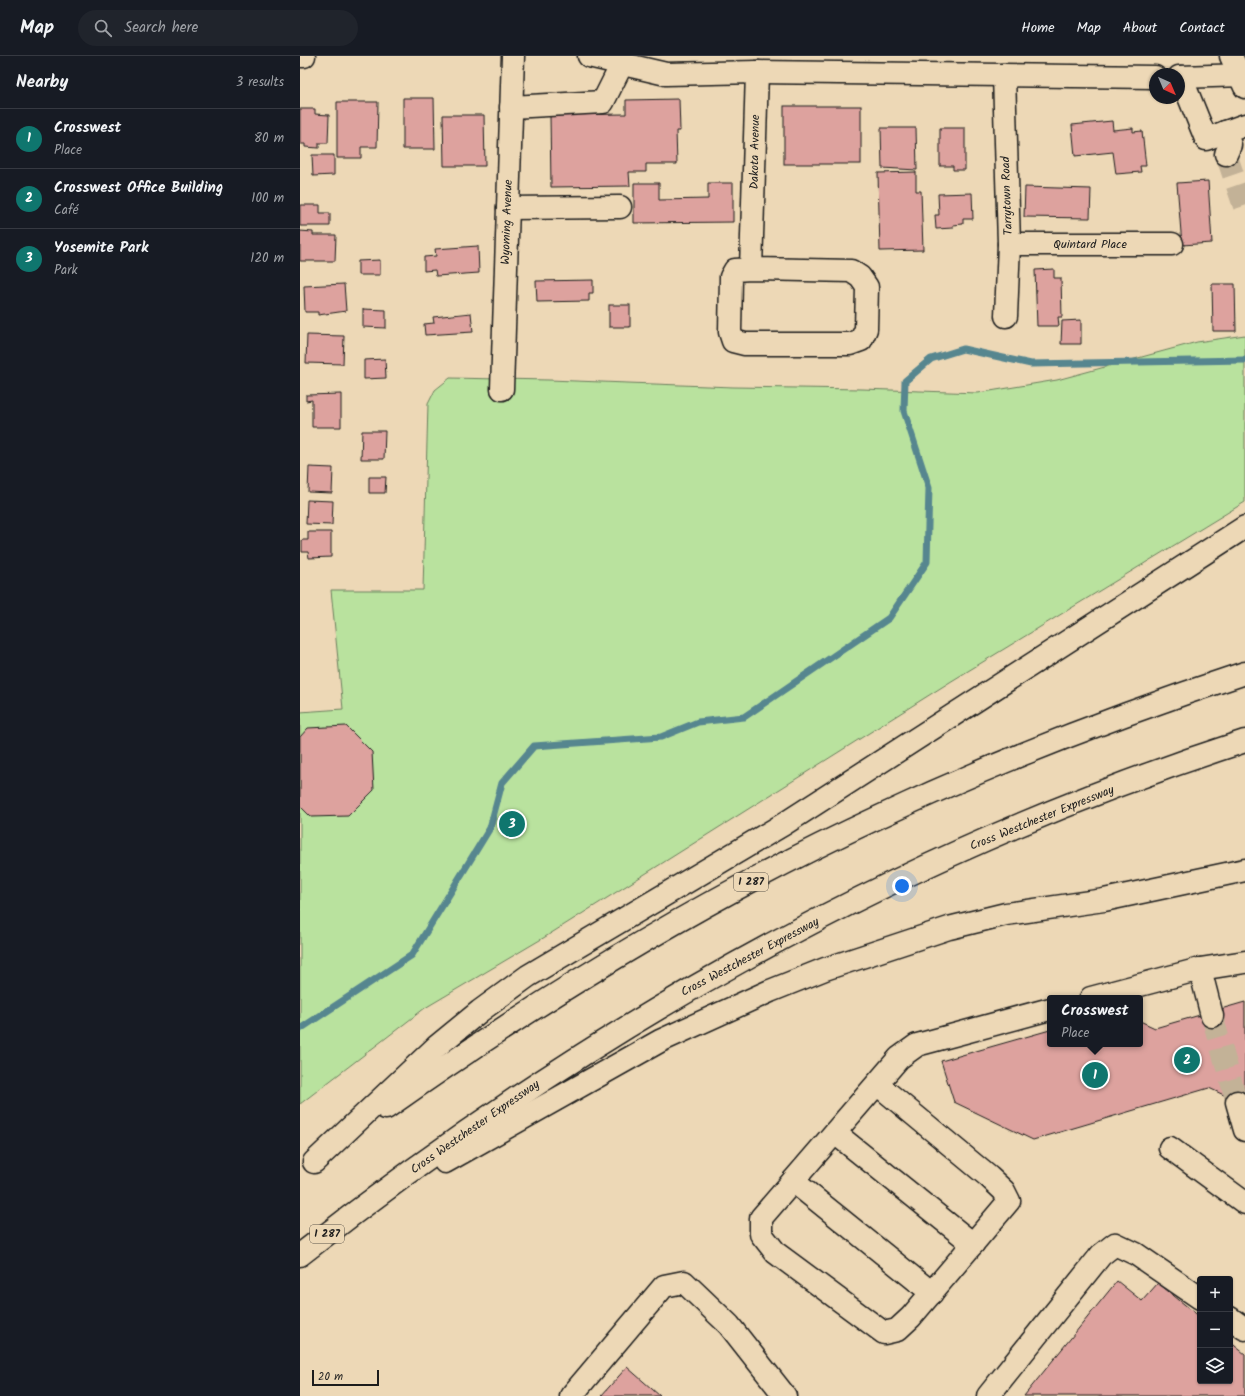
<!DOCTYPE html>
<meta charset="utf-8">
<style>
:root{--surface:#171b24;--page:#20242c;--text:#f1f3f6;--muted:#9ea1a6;--line:#363941;--accent:#0f766e}
body{margin:0;font-family:Kalam,sans-serif;background:var(--page);color:var(--text)}
.controls{position:absolute;right:12px;bottom:12px;display:grid;overflow:hidden;border-radius:4px;box-shadow:0 1px 3px #0004}
.controls button{width:36px;height:36px;display:grid;place-items:center;padding:0;border:0;border-bottom:1px solid var(--line);background:var(--surface);color:var(--text);font:20px sans-serif}
.compass{position:absolute;left:849px;top:12px;width:36px;height:36px;border-radius:50%;background:var(--surface);box-shadow:0 1px 3px #0004;rotate:136deg}
.scale{position:absolute;left:12px;bottom:10px;width:67px;box-sizing:border-box;padding-left:4px;border:2px solid #1c1c1c;border-top:0;font-size:11px;line-height:14px;white-space:nowrap;color:#1c1c1c;-webkit-text-stroke:3px #edd8b6;paint-order:stroke}
.you{position:absolute;left:602px;top:830px;width:14px;height:14px;margin:-10px;border:3px solid #fff;border-radius:50%;background:#1a73e8;box-shadow:0 0 0 6px #1a73e833}
.badge{display:grid;place-items:center;width:26px;height:26px;border-radius:50%;background:var(--accent);color:#fff;font-size:13px;font-weight:700}
.pin{position:absolute;translate:-50% -50%;border:2px solid #fff;box-shadow:0 1px 4px #0006}
.popup{position:absolute;left:747px;top:939px;width:96px;height:52px;box-sizing:border-box;display:grid;place-content:center;border-radius:4px;background:var(--surface);filter:drop-shadow(0 1px 3px #0005);font-size:13px;white-space:nowrap;color:var(--muted)}
.popup b{font-size:15px;color:var(--text)}
.popup::after{content:'';position:absolute;left:50%;top:100%;margin-left:-8px;border:8px solid transparent;border-top-color:var(--surface)}
.list{margin:0;padding:0;list-style:none}
h2{display:flex;justify-content:space-between;align-items:center;height:52px;margin:0;padding:0 16px;font-size:17px}
h2 small{font-size:13px;font-weight:400;color:var(--muted)}
.list li{display:grid;grid-template-columns:26px 1fr auto;gap:12px;align-items:center;box-sizing:border-box;height:60px;padding:0 16px;border-top:1px solid var(--line)}
.list b{display:block;font-size:15px;white-space:nowrap}
.list p{margin:0;font-size:13px;white-space:nowrap;color:var(--muted)}
.list em{font-size:13px;font-style:normal;color:var(--muted)}
.icon{flex:none;width:22px;height:22px;fill:none;stroke:currentColor;stroke-width:2;stroke-linecap:round;stroke-linejoin:round}
.map{position:relative;flex:none;width:945px;height:1340px;overflow:hidden}
header{display:flex;align-items:center;gap:24px;box-sizing:border-box;height:56px;padding:0 20px;background:var(--surface);border-bottom:1px solid var(--line)}
header strong{font-size:19px}
nav{display:flex;gap:22px;margin-inline-start:auto;font-size:14px}
.search{width:280px;height:36px;background:var(--page);display:flex;align-items:center;gap:10px;box-sizing:border-box;padding:0 14px;border-radius:22px;color:var(--muted);font-size:15px}
main{display:flex}
aside{flex:1;background:var(--surface)}
.map>svg:first-child{display:block}
.green{fill:#b9e29e;stroke:#6a7f5d}
.lines{fill:none;stroke-linecap:round;stroke-linejoin:round}
.stream{stroke:#57868f;stroke-width:7}
.building{fill:#dda29e;stroke:#1c1c1c}
.minor-tunnel{stroke:#c3b297;stroke-width:22;stroke-dasharray:22 11;stroke-linecap:butt}
.minor-casing{stroke:#1c1c1c;stroke-width:25}
.major-casing{stroke:#1c1c1c;stroke-width:25}
.highway-casing{stroke:#1c1c1c;stroke-width:25}
.minor{stroke:#edd8b6;stroke-width:22}
.major{stroke:#edd8b6;stroke-width:22}
.highway{stroke:#edd8b6;stroke-width:22}
.labels{text-anchor:middle;dominant-baseline:central;stroke-width:4;stroke-linejoin:round;paint-order:stroke}
.shield{fill:#edd8b6;stroke:#5b544a;stroke-width:1}
.shield-label{font-size:11px;font-weight:bold;fill:#1c1c1c}
.street-label{font-size:12px;fill:#1c1c1c;stroke:#edd8b6}
</style>
<header>
<strong>Map</strong>
<div class="search"><svg class="icon" aria-label="search" viewBox="0 0 24 24"><circle cx="10" cy="10" r="6"/><path d="M15 15l6 6"/></svg>Search here</div>
<nav><a>Home</a><a>Map</a><a>About</a><a>Contact</a></nav>
</header>
<main>
<aside>
<h2>Nearby<small>3 results</small></h2>
<ul class="list">
<li><span class="badge">1</span><div><b>Crosswest</b><p>Place</p></div><em>80 m</em></li>
<li><span class="badge">2</span><div><b>Crosswest Office Building</b><p>Café</p></div><em>100 m</em></li>
<li><span class="badge">3</span><div><b>Yosemite Park</b><p>Park</p></div><em>120 m</em></li>
</ul>
</aside>
<div class="map">
<svg width="945" height="1340" viewBox="0 0 945 1340">
<rect width="100%" height="100%" fill="#edd8b6"/>
<filter id="ink" filterUnits="userSpaceOnUse"><feTurbulence type="fractalNoise" baseFrequency=".025" numOctaves="2"/><feDisplacementMap in="SourceGraphic" scale="8" xChannelSelector="R" yChannelSelector="G"/><feConvolveMatrix kernelMatrix="1 2 1 2 8 2 1 2 1" color-interpolation-filters="sRGB"/></filter>
<g filter="url(#ink)">
<polygon class="green" points="945,279 945,446 650,626 245,881 125,952 0,1048 0,656 43,653 31,534 123,534 128,348 135,334 150,322 249,324 433,331 562,333 678,337 757,324 897,286"/>
<g class="lines">
<polyline class="stream" points="0,973 112,899 190,772 202,727 234,690 361,681 398,666 444,661 589,562 627,506 629,432 604,355 605,325 631,303 663,293 731,308 945,304"/>
</g>
<g class="building">
<polygon points="103,42 134,42 135,93 103,93"/>
<polygon points="379,43 380,75 376,75 377,108 346,108 346,116 329,116 330,130 251,131 250,59 326,58 326,44"/>
<polygon points="37,46 78,46 77,91 61,91 61,102 37,102"/>
<rect x="484" y="50" width="77" height="58"/>
<polygon points="0,53 15,53 15,58 29,59 28,87 19,87 19,92 5,91 5,88 0,88"/>
<polygon points="143,59 184,59 185,110 144,110"/>
<polygon points="812,65 813,74 833,72 833,76 842,75 846,110 840,110 841,116 816,118 813,96 775,100 772,69"/>
<polygon points="581,72 616,72 617,114 582,112"/>
<polygon points="640,72 665,72 665,114 653,114 653,110 640,110"/>
<polygon points="12,99 34,99 34,119 13,120"/>
<polygon points="616,116 616,135 621,135 623,194 580,195 578,117"/>
<polygon points="908,125 912,187 882,189 877,127"/>
<polygon points="334,127 359,127 359,144 408,143 408,127 433,127 433,166 334,167"/>
<polygon points="725,131 791,133 790,162 724,161"/>
<polygon points="672,137 673,163 663,163 663,168 653,169 653,172 636,173 635,159 639,159 638,138"/>
<polygon points="0,149 20,149 20,157 30,157 30,170 0,170"/>
<polygon points="0,175 13,176 13,179 36,179 35,205 0,205"/>
<polygon points="178,190 179,217 136,220 135,214 124,215 124,201 136,200 135,193"/>
<polygon points="80,204 80,219 58,219 58,205"/>
<polygon points="754,213 754,222 761,222 762,261 758,261 759,270 737,270 735,214"/>
<polygon points="293,224 293,237 289,237 289,245 237,246 236,225"/>
<polygon points="44,228 46,255 18,259 18,256 5,256 4,230"/>
<polygon points="912,228 935,228 936,275 913,275"/>
<rect x="309" y="249" width="21" height="22"/>
<polygon points="63,253 86,254 86,272 63,271"/>
<polygon points="171,257 173,276 125,279 124,268 134,267 133,261"/>
<polygon points="781,264 781,288 761,288 762,265"/>
<polygon points="7,279 44,280 43,308 6,307"/>
<polygon points="85,303 86,322 64,323 64,304"/>
<polygon points="41,338 41,371 12,371 12,344 6,345 6,339"/>
<polygon points="62,375 85,375 84,403 61,403"/>
<polygon points="9,411 33,412 32,437 8,436"/>
<polygon points="69,421 86,421 85,437 69,437"/>
<polygon points="7,444 33,445 32,469 6,468"/>
<polygon points="8,476 31,476 31,501 9,502 8,496 2,496 2,484 8,484"/>
<polygon points="46,670 72,696 74,734 48,760 11,761 0,750 0,681 8,672"/>
<polygon points="945,946 945,1049 909,1032 733,1084 654,1046 641,1005 750,974 750,988 840,988 840,965 855,972"/>
<polygon points="817,1225 842,1245 858,1227 900,1261 900,1325 930,1325 930,1286 945,1298 945,1340 724,1340"/>
<polygon points="327,1311 360,1340 301,1340"/>
</g>
<g class="lines">
<g class="minor-tunnel">
<polyline points="926,98 945,153"/>
<polyline points="912,960 937,1046"/>
</g>
<g class="minor-casing">
<g id="minor">
<polyline points="704,19 709,188 706,260"/>
<polyline points="881,21 906,83 945,69"/>
<polyline points="211,51 303,46 322,8"/>
<polyline points="925,76 930,89 926,98"/>
<polyline points="208,152 320,151"/>
<polyline points="709,188 872,188"/>
<polyline points="451,213 551,215 560,221 567,231 566,273 561,284 550,288 445,288 433,285 430,276 431,221 435,214 451,213 457,16"/>
<polyline points="202,333 213,0"/>
<polyline points="900,913 912,960"/>
<polyline points="791,942 900,913 945,906"/>
<polyline points="577,1028 689,1121 704,1135 709,1145 611,1261 597,1274 584,1277 476,1197 461,1178 461,1162 599,1002 617,989 750,953"/>
<polyline points="937,1046 945,1074"/>
<polyline points="535,1077 673,1188"/>
<polyline points="870,1092 945,1147"/>
<polyline points="493,1125 632,1237"/>
<polyline points="930,1262 945,1273"/>
<polyline points="271,1340 364,1230 384,1226 429,1269 485,1340"/>
<polyline points="688,1340 801,1199 815,1188 836,1198 900,1242"/>
</g>
</g>
<g class="major-casing">
<g id="major">
<polyline points="0,0 4,0"/>
<polyline points="289,0 366,18 457,16 855,21"/>
<polyline points="931,0 945,31"/>
<polyline points="879,21 945,19"/>
</g>
</g>
<g class="highway-casing">
<g id="highway">
<path d="M86,1052C242,942 406,841 579,761C698,705 820,658 945,617"/>
<polyline points="14,1106 136,991 180,955 228,920 484,768 945,471"/>
<polyline points="145,1106 360,985 470,935 525,913 649,872 706,858 804,844 945,814"/>
<path d="M0,1199C284,976 601,796 945,685"/>
</g>
</g>
<use href="#minor" class="minor"/>
<use href="#major" class="major"/>
<use href="#highway" class="highway"/>
</g>
</g>
<g class="labels">
<g class="shield">
<rect x="434" y="817" width="34" height="18" rx="3"/>
<rect x="10" y="1169" width="34" height="18" rx="3"/>
</g>
<g class="shield-label">
<text x="451" y="826">I 287</text>
<text x="27" y="1178">I 287</text>
</g>
<g class="street-label">
<text transform="translate(455 96) rotate(-89)">Dakota Avenue</text>
<text transform="translate(707 140) rotate(-92)">Tarrytown Road</text>
<text transform="translate(207 166) rotate(-88)">Wyoming Avenue</text>
<text x="790" y="188">Quintard Place</text>
<text transform="translate(742 762) rotate(-22)">Cross Westchester Expressway</text>
<text transform="translate(450 901) rotate(-28)">Cross Westchester Expressway</text>
<text transform="translate(175 1071) rotate(-35)">Cross Westchester Expressway</text>
</g>
</g>
</svg>
<div class="controls">
<button>+</button>
<button>−</button>
<button><svg class="icon" aria-label="layers" viewBox="0 0 24 24"><path d="M12 4l9 5-9 5-9-5zM3 14l9 5 9-5"/></svg></button>
</div>
<svg class="compass" viewBox="-18 -18 36 36"><path d="M0-13l5 13h-10z" fill="#e53935"/><path d="M0 13l5-13h-10z" fill="#9ea1a6"/></svg>
<div class="scale">20 m</div>
<div class="you"></div>
<div class="pin badge" style="left:795px;top:1019px">1</div>
<div class="popup"><b>Crosswest</b>Place</div>
<div class="pin badge" style="left:887px;top:1004px">2</div>
<div class="pin badge" style="left:212px;top:768px">3</div>
</div>
</main>
